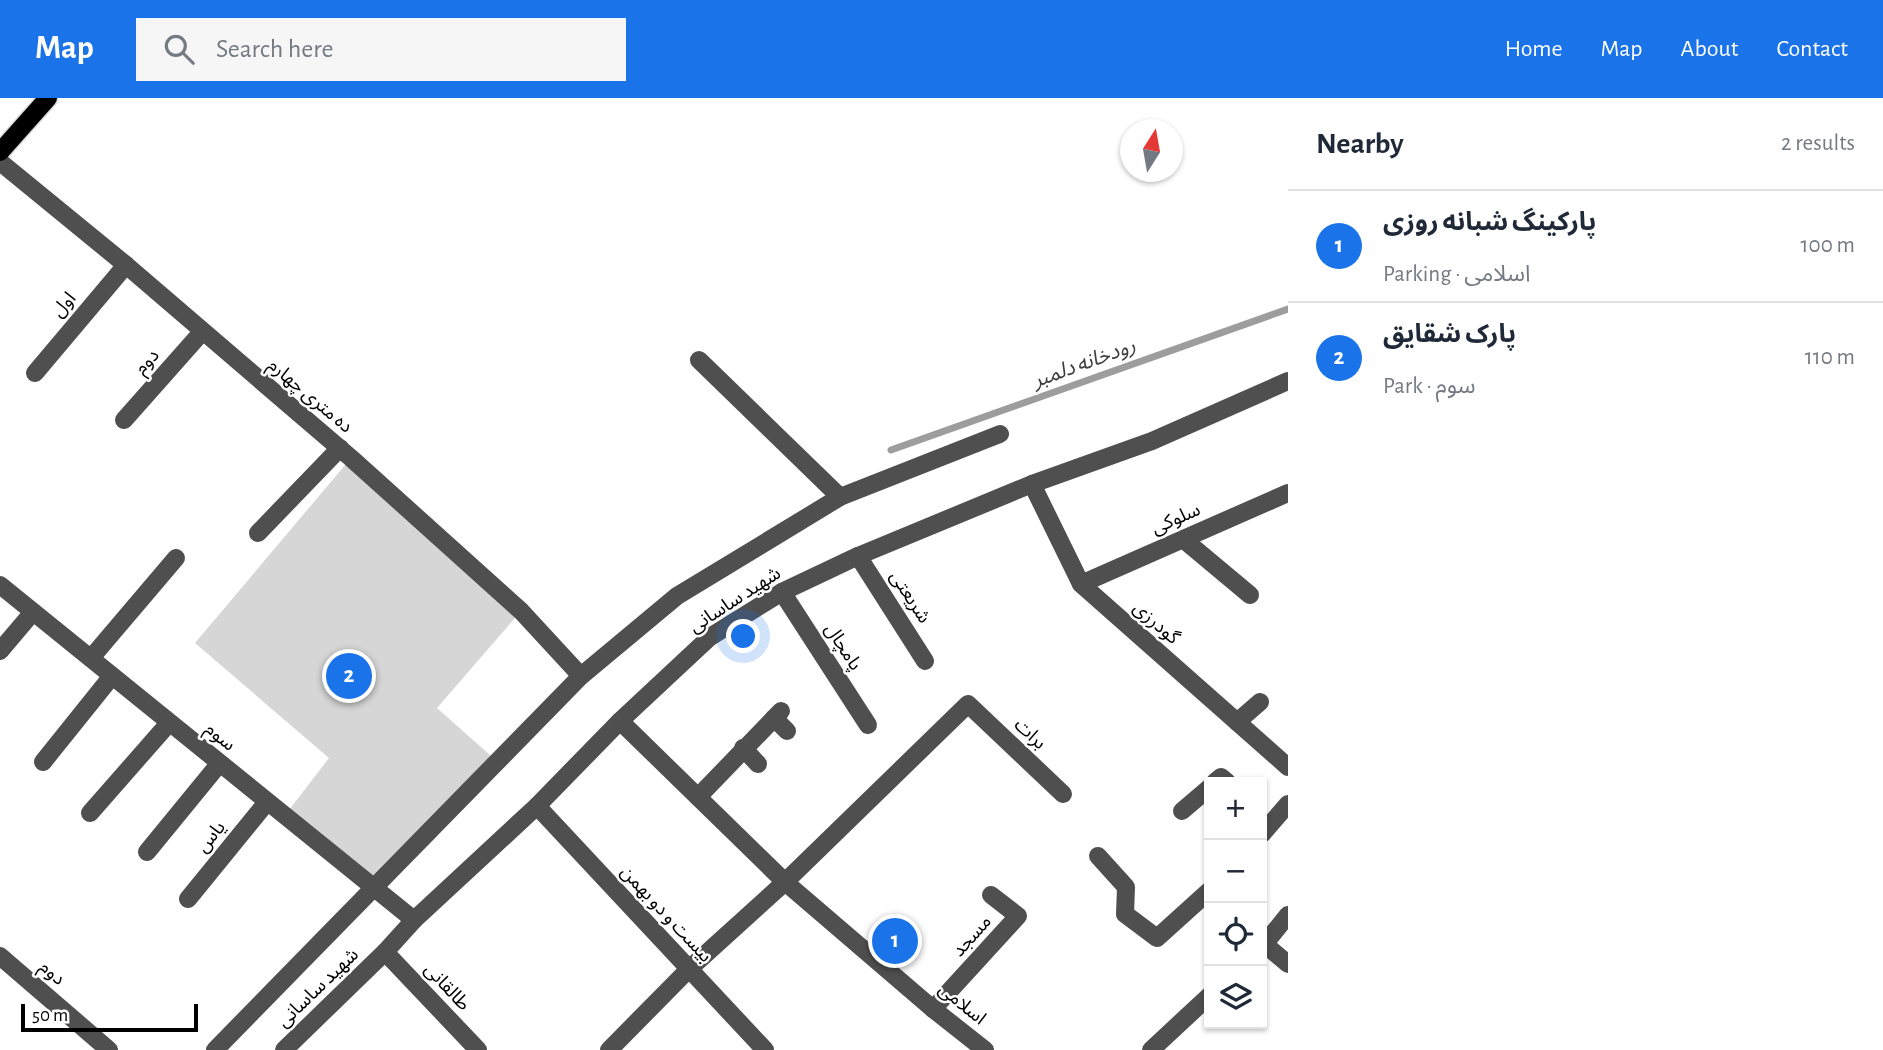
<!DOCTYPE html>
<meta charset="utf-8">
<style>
:root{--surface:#fff;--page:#f6f6f7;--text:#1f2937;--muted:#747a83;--line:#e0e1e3;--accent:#1a73e8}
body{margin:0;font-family:"Alegreya Sans","Noto Sans Arabic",sans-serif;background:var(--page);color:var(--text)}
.controls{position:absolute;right:21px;bottom:21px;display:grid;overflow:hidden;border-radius:0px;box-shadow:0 2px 5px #0004}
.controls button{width:63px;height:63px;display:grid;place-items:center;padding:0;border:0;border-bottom:2px solid var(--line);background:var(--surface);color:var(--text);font:35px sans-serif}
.compass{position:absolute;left:1120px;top:21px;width:63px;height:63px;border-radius:50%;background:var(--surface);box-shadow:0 2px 5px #0004;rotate:11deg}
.scale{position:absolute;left:21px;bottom:18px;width:177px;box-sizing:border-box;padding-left:7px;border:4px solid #000;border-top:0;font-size:19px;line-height:24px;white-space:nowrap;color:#000;-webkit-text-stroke:5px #fff;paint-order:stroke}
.you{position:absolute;left:744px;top:539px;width:24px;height:24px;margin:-18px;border:5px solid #fff;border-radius:50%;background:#1a73e8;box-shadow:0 0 0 10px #1a73e833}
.badge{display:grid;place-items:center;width:46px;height:46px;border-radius:50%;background:var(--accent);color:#fff;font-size:23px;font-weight:700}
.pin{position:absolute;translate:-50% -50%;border:4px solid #fff;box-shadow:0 2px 7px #0006}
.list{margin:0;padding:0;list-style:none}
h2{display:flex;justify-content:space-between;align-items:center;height:91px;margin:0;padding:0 28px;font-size:30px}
h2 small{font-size:23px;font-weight:400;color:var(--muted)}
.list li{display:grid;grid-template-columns:46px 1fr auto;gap:21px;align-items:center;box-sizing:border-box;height:112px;padding:0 28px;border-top:2px solid var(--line)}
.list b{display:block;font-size:26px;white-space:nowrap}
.list p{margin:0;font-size:23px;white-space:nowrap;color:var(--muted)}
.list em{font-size:23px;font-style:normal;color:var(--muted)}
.icon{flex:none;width:38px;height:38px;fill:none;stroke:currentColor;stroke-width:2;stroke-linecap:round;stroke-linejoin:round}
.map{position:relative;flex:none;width:1288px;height:952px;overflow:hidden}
header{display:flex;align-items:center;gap:42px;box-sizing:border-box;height:98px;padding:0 35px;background:var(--accent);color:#fff}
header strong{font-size:33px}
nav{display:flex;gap:38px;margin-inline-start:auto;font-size:24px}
.search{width:490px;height:63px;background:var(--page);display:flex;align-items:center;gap:18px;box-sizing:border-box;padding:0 24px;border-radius:0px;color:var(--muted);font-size:26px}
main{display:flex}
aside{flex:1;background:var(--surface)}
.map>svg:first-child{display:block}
.green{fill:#d6d6d6}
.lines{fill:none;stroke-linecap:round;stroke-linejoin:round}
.stream{stroke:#9d9d9d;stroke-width:7}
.major-casing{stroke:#dbdbdb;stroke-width:21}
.minor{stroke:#4f4f4f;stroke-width:18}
.major{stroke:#000;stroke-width:18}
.labels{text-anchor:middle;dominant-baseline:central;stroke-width:5;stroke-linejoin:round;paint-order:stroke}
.street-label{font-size:19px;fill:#000;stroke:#fff}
.water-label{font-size:21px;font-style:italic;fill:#3e3e3e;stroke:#fff}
</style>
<header>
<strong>Map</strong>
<div class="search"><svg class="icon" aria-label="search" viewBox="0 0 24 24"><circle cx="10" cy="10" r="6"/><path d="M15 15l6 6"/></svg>Search here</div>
<nav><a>Home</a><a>Map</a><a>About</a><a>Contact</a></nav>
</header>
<main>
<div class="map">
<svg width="1288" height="952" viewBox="0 0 1288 952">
<rect width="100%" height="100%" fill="#fff"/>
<polygon class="green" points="351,360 521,513 437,610 500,666 379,789 289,712 329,660 195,545"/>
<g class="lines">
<polyline class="stream" points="891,352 1288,211"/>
<g class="major-casing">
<polyline id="major" points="0,54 48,0"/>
</g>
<g class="minor">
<polyline points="0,64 126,167 351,360 521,513 581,578"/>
<polyline points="699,262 840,399"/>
<polyline points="35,275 126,167"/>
<polyline points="124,322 202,234"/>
<polyline points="1032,386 1081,486 1288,669"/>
<polyline points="258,435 340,350"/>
<polyline points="1183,441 1250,497"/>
<polyline points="858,458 925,563"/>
<polyline points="1081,486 1288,395"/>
<polyline points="0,487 414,822"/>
<polyline points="782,494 868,627"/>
<polyline points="0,553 33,514"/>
<polyline points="91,560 176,460"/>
<polyline points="774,620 787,633"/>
<polyline points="620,623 785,784 933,911 985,952"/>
<polyline points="1237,624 1260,604"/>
<polyline points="743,650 758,666"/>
<polyline points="43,664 112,578"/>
<polyline points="1215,684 1221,679 1227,684"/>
<polyline points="698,699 781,613"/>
<polyline points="537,708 765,952"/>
<polyline points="1182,713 1209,690"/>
<polyline points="90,715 169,625"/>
<polyline points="1262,736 1288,706"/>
<polyline points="147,754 219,666"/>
<polyline points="1098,758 1126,789 1125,816 1157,840 1209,793"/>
<polyline points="188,801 267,704"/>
<polyline points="1262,844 1288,866"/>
<polyline points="1262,849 1288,817"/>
<polyline points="385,854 478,952"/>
<polyline points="0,858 109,952"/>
<polyline points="933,911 1018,818 991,797"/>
<polyline points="215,952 581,578 677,498 840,399 1000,336"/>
<polyline points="284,952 385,854 414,822 537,708 620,623 710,539 782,494 858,458 1032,386 1152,343 1288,283"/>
<polyline points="609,952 688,872 785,784 968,606 1063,696"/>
<polyline points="1151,952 1209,898"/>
</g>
<use href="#major" class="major"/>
</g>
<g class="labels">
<g class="street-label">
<text transform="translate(64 207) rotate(-50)">اول</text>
<text transform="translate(147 264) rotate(-48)">دوم</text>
<text transform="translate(310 298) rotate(40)">ده متری چهارم</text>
<text transform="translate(1176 421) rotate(-24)">سلوکی</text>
<text transform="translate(910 499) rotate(57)">شریعتی</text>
<text transform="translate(735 502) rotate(-33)">شهید ساسانی</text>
<text transform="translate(1156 525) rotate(41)">گودرزی</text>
<text transform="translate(843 549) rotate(57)">پامچال</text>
<text transform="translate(1030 636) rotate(43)">برات</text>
<text transform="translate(220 639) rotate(39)">سوم</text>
<text transform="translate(211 739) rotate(-51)">یاس</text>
<text transform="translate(666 816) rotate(47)">بیست و دو بهمن</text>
<text transform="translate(972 838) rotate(-48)">مسجد</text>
<text transform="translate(52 875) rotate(41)">دوم</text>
<text transform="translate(447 889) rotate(47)">طالقانی</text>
<text transform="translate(318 890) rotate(-44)">شهید ساسانی</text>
<text transform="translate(962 906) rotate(39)">اسلامی</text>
</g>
<g class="water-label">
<text transform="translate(1084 265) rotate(-20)">رودخانه دلمبر</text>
</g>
</g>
</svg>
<div class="controls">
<button>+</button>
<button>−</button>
<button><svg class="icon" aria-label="locate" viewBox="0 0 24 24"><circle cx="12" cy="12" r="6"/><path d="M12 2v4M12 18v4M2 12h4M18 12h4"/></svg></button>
<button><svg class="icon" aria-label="layers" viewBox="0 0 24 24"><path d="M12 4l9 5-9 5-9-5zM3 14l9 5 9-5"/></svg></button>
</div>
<svg class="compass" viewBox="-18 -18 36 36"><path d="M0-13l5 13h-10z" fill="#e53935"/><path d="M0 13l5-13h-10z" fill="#747a83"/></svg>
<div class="scale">50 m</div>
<div class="you"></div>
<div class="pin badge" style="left:895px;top:843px">1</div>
<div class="pin badge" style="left:349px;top:578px">2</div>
</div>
<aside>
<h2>Nearby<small>2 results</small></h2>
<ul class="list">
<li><span class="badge">1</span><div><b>پارکینگ شبانه روزی</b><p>Parking · اسلامی</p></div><em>100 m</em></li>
<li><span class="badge">2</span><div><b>پارک شقایق</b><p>Park · سوم</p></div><em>110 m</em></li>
</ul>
</aside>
</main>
